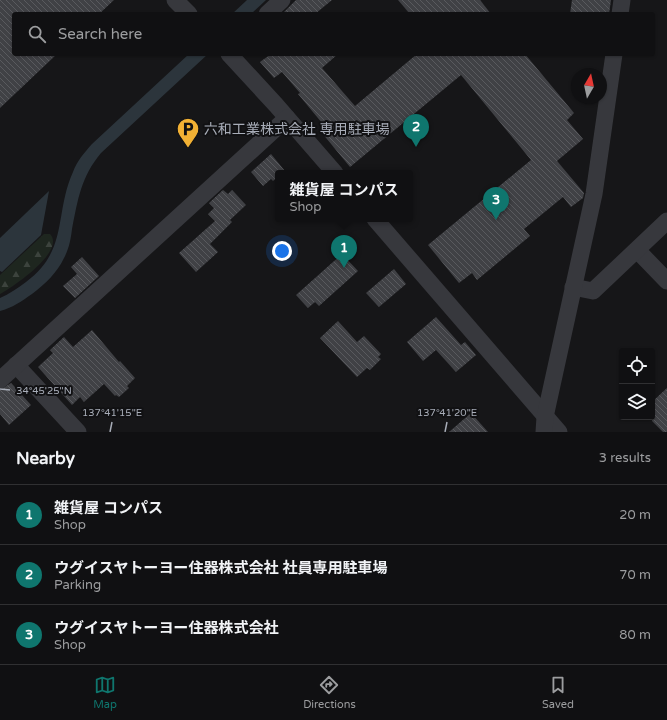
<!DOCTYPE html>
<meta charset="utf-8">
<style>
:root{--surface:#101012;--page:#1e1e20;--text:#f1f3f6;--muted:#9c9d9f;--line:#303032;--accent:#0f766e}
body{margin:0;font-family:"Varela Round","Noto Sans JP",sans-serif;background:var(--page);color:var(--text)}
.controls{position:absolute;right:12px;bottom:12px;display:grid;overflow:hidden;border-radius:4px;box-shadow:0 1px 3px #0004}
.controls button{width:36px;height:36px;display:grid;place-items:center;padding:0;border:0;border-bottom:1px solid var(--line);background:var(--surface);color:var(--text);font:20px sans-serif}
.compass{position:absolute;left:571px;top:68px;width:36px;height:36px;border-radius:50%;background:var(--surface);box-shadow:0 1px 3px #0004;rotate:9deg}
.you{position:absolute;left:282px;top:251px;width:14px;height:14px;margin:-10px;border:3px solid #fff;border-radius:50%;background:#1a73e8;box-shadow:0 0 0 6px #1a73e833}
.badge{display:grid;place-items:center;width:26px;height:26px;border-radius:50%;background:var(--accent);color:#fff;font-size:13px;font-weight:700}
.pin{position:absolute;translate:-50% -33px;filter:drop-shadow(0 1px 2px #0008)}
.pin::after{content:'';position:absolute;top:21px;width:14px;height:12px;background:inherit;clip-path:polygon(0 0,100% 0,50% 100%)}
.popup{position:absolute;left:275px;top:170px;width:138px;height:52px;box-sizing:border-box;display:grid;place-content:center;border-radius:4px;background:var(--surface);filter:drop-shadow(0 1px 3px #0005);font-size:13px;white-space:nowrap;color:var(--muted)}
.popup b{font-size:15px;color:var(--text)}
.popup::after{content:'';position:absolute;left:50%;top:100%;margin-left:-8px;border:8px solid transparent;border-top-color:var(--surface)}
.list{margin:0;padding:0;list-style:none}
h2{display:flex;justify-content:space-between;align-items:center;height:52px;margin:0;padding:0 16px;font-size:17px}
h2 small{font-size:13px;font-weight:400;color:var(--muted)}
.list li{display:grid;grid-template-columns:26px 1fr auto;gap:12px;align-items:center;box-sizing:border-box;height:60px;padding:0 16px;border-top:1px solid var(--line)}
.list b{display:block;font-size:15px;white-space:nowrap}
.list p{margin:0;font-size:13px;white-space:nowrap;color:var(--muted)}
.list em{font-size:13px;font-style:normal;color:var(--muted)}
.icon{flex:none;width:22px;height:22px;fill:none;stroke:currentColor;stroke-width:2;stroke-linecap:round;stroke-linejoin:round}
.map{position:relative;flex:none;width:667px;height:432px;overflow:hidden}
.search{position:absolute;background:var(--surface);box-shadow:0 1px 3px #0004;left:12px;right:12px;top:12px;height:44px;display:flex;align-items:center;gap:10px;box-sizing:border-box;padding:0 14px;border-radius:4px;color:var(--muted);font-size:15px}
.sheet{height:232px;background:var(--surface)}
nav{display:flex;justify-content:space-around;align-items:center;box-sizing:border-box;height:56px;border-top:1px solid var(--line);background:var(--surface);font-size:11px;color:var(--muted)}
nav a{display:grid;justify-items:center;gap:2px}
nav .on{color:var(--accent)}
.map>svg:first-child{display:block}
.forest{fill:url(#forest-firs)}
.water{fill:#2c353c}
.building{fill:url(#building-back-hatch)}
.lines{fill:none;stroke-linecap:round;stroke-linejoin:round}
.minor{stroke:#37383d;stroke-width:17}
.ticks{fill:none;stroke:#a8adb8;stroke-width:1.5}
.labels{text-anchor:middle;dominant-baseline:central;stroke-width:4;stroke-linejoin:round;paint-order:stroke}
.poi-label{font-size:14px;fill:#a8adb8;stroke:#111113;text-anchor:start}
.ticks-label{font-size:10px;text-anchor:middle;fill:#a8adb8;stroke:#111113;stroke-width:4;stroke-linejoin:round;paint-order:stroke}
</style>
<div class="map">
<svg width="667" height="432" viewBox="0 0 667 432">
<defs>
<pattern id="forest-firs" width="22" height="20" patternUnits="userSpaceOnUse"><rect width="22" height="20" fill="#1e261f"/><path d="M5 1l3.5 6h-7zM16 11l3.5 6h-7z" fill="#3c433d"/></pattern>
<pattern id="building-back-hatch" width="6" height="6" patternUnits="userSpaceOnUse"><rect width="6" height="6" fill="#404145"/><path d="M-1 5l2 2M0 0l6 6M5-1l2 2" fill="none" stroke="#595a5e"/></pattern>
</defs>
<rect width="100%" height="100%" fill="#161618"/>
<path class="forest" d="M44,234H50C66,251 13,287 0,294V275Z"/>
<g class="water">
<polygon points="247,0 266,0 251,14 232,14"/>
<path d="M189,54H208L101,153C81,177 78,199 72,229C71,238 69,249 64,258C57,273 45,284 32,294C22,301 12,308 0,311V298C9,294 18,288 26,282C69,250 54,214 73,172C77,161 84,153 92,144Z"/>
<polygon points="49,191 41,235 2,272 0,271 0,238"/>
</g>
<g class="building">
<polygon points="0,0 114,0 99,14 14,14 14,54 57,54 0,108"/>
<polygon points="296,0 332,0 315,14 282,14"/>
<polygon points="398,0 480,0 491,14 410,14"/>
<polygon points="572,0 611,0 609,14 570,14"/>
<polygon points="271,54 338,54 322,68 355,106 417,54 525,54 574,113 567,120 583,139 557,161 584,193 583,198 571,207 563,197 524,229 530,236 477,280 472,273 459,283 428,245 531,160 461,75 350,167 322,133 327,129 298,94 300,93 282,72 274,78 260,62"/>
<polygon points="271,154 285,171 278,173 278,177 273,181 271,179 263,186 251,172"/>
<polygon points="223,190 228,194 232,190 246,205 230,220 232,222 210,244 218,252 196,272 179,253 215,221 208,214 214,208 209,203"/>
<polygon points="342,254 358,271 319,306 315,302 308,308 296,295"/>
<polygon points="82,257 99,276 75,298 63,286 77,274 71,267"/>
<polygon points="394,269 406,284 379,307 366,293"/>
<polygon points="436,317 461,345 465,342 476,355 456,372 436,350 423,361 407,342"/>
<polygon points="338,321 357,342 364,336 381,354 378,357 381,359 370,370 367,368 357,377 320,338"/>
<polygon points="92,330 119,362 120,361 135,378 127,386 129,388 119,397 116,395 115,396 104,384 84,402 80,397 72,405 38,367 53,353 50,350 64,337 73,347"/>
<polygon points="11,383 31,405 9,425 0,414 0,390"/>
<polygon points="667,388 667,432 663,432 652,421 652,402"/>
<polygon points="471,413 488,432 449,432"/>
</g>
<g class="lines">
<g class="minor">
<polyline points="175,0 189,14"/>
<polyline points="267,14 282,0"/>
<polyline points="620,14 622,0"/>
<polyline points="229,54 276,105 335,173"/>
<polyline points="375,219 559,432"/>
<polyline points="637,250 667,281"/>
<polyline points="573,287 593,291 667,221"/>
<polyline points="16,365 78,432"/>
<polyline points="0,380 287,118"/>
<polyline points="544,432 545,417 594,194 614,54"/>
</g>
</g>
<path class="ticks" d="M0,389L10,390M110,432L112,422M445,432L447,422"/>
<defs>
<g id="parking-pin" transform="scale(1.15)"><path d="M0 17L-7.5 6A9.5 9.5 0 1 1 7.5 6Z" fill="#f2b134" stroke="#111113"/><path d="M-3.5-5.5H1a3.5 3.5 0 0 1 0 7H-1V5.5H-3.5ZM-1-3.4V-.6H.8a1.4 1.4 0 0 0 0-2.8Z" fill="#111"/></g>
</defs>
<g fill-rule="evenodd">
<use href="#parking-pin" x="188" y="129"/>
</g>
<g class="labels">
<g class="poi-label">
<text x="204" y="129">六和工業株式会社 専用駐車場</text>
</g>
</g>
<g class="ticks-label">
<text x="44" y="394">34°45'25"N</text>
<text x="112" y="416">137°41'15"E</text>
<text x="447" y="416">137°41'20"E</text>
</g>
</svg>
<div class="controls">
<button><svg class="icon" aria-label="locate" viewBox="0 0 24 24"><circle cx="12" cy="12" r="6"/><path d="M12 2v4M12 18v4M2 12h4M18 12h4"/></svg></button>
<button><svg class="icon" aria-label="layers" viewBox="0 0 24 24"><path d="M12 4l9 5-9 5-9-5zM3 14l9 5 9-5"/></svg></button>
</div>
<svg class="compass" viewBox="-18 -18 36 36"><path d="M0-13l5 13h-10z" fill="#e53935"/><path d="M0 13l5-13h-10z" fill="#9c9d9f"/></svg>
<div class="you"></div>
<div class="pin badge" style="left:344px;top:268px">1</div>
<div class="popup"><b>雑貨屋 コンパス</b>Shop</div>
<div class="pin badge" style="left:416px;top:147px">2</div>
<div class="pin badge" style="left:496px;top:220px">3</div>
<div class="search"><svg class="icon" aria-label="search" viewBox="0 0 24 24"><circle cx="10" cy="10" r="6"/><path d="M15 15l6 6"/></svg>Search here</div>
</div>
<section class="sheet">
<h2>Nearby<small>3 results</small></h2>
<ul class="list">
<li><span class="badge">1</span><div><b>雑貨屋 コンパス</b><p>Shop</p></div><em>20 m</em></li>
<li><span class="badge">2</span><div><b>ウグイスヤトーヨー住器株式会社 社員専用駐車場</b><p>Parking</p></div><em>70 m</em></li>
<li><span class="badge">3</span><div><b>ウグイスヤトーヨー住器株式会社</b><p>Shop</p></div><em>80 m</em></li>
</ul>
</section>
<nav>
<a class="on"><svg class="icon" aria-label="map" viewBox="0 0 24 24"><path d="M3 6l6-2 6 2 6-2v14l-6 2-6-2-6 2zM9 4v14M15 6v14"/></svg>Map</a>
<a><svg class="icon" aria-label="directions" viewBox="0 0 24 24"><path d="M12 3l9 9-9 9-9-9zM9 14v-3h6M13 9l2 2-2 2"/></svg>Directions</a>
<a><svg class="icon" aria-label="saved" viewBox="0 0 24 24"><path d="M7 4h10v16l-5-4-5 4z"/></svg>Saved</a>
</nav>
